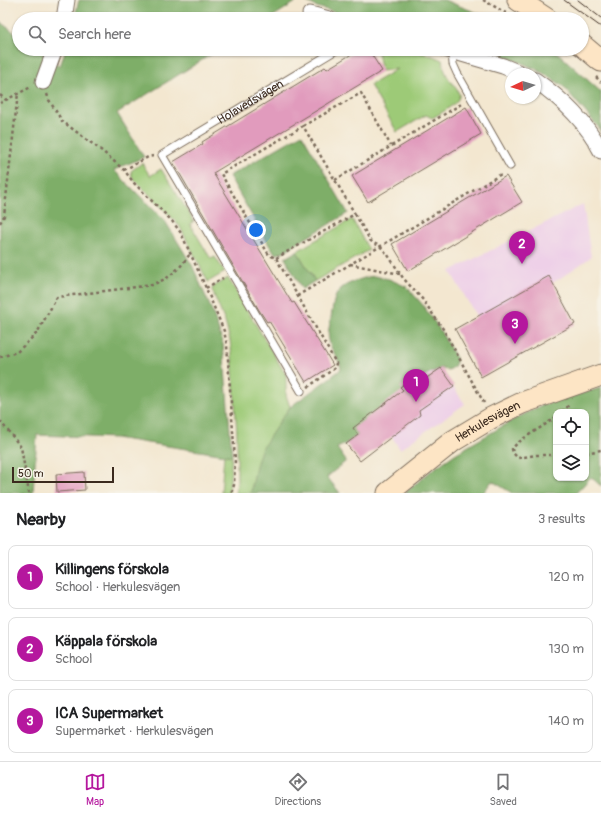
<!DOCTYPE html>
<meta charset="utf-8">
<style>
:root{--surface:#fff;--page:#f6f6f6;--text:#202124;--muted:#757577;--line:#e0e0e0;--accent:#b5179e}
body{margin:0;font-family:Pangolin,sans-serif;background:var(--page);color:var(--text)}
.controls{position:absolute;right:12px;bottom:12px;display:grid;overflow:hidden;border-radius:8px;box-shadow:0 1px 3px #0004}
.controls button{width:36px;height:36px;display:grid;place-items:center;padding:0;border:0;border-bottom:1px solid var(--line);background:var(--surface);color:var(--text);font:20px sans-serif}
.compass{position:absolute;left:505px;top:68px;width:36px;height:36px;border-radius:50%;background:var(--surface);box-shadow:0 1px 3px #0004;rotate:266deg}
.scale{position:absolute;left:12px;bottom:10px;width:102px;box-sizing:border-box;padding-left:4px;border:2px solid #3b2a1e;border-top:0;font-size:11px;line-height:14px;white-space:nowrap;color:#3b2a1e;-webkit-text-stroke:3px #f7f3e8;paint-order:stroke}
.you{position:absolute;left:256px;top:230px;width:14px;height:14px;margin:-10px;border:3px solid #fff;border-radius:50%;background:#1a73e8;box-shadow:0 0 0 6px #1a73e833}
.badge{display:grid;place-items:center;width:26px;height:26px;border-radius:50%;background:var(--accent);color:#fff;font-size:13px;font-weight:700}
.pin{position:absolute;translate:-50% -33px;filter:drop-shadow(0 1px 2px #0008)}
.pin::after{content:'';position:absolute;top:21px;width:14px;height:12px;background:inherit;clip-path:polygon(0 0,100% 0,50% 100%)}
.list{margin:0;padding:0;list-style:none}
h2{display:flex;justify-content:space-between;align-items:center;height:52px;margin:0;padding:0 16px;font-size:17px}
h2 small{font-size:13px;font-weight:400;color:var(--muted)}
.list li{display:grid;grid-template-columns:26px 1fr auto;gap:12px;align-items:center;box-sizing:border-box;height:64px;margin:0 8px 8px;padding:0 8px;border:1px solid var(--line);border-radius:8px}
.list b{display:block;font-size:15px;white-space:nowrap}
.list p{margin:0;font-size:13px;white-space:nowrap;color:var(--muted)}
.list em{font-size:13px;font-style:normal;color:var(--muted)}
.icon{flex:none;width:22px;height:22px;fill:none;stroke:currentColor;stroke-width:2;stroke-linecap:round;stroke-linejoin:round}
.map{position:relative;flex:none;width:601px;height:493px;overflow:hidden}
.search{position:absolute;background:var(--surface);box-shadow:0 1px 3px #0004;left:12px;right:12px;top:12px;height:44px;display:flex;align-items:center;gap:10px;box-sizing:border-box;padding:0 14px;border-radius:22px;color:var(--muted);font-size:15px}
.sheet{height:268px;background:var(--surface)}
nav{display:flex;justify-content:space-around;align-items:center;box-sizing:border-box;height:56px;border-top:1px solid var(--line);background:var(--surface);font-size:11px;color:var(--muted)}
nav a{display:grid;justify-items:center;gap:2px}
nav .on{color:var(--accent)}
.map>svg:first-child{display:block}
.built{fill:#eed0e8}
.green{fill:#9dca77;stroke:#6c7a4a}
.forest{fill:#7eae68;stroke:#5c6c43;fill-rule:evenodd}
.building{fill:#e19bbd}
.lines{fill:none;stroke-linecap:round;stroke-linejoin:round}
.lane-casing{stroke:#7b6c5c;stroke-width:9}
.street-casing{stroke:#7b6c5c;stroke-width:17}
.secondary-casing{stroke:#7b6c5c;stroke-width:23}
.path{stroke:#7b6c5c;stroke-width:2.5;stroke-dasharray:3 3;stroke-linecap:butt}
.lane{stroke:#fff;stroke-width:7}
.street{stroke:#fff;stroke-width:15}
.secondary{stroke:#fde5c5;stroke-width:21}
.tram{stroke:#3b2a1e;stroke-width:1}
.labels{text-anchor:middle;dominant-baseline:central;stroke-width:3;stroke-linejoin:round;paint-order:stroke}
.street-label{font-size:12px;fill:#3b2a1e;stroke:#f7f3e8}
</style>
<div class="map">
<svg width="601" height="493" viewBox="0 0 601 493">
<rect width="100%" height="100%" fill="#f7f3e8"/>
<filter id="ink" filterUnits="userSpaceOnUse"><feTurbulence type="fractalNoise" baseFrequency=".025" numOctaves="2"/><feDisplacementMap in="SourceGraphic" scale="8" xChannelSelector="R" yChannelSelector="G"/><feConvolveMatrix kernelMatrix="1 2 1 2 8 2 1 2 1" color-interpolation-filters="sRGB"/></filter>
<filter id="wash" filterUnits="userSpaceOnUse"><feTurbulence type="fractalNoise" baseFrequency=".012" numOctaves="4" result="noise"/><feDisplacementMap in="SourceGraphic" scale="16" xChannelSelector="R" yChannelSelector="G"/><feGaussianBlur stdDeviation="0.9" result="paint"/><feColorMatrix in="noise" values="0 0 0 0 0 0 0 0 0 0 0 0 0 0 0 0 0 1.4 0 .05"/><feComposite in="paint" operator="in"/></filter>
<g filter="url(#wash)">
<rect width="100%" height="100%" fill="#f3e7d0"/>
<g class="built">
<polygon points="583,204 591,257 559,279 481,324 450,271"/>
<polygon points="428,351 465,404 400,449 367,399"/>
</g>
<g class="green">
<path d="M377,49C399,49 422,50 442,60C444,69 446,76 452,83C454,86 458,90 459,94C462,102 438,115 432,118L426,115L397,132L370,85L397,69L382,71Z"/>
<polygon points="142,163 150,176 161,169 194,221 190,224 211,259 215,257 225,272 208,282 179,225 132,177 131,171"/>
<polygon points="352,219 369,250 315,281 297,251"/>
<polygon points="228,278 286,375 286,395 290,407 278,424 252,485 251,493 235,493 237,483 237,435 232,355 230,340 225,322 212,290 213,287"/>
<polygon points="224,455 232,456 229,493 221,493"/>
</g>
<g class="forest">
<polygon points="79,0 299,0 269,19 74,19"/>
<polygon points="303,0 444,0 475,12 490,19 357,19 317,7"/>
<polygon points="0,22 19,36 19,49 37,49 60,66 66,49 220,49 117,113 144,157 114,170 165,221 192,265 213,313 223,344 232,456 115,438 37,435 33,493 0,493"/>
<polygon points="480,49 550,49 559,54 601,92 601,133 599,128 562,85 536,69 517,61"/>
<polygon points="302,134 348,213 281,253 276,254 272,250 229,176"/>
<polygon points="297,251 315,281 302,289 285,258"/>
<path d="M374,276L389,279L407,287L422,304L438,327L456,358C457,367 449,373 441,368L401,386L403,390C385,408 360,439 337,448L346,461L327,477L340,493H251L256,466L261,450L278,424L290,407L339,371L341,368C339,358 330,350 329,340C327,333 330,325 331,318C334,299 334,289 353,282C360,279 367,277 374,276Z"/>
<path d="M601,388V486L591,477L576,493H512L492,481L483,493H405L432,470L455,454L513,420L542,405ZM556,412H586V478H556Z"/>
</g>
<g id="blocks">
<g class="building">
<polygon points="360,49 368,49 382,71 213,173 292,303 294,302 333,365 306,382 269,321 267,322 259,310 173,162 203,144 202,142 325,67 327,69"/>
<polygon points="466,107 481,134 368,202 352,176"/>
<polygon points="506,176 522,202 408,271 392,244"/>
<polygon points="549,276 575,324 481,377 455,329"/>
<polygon points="441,368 454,386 419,410 420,415 360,461 346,444 358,435 353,428 403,390 400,387 415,377 421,382"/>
<polygon points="84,472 85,490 57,492 56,474"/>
</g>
</g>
</g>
<g filter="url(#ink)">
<use href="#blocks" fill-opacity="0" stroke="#7b6c5c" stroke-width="1"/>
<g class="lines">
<g class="lane-casing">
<g id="lane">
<polyline points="452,51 453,64 457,73 510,166"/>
<path id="s1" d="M301,391L162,155L338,49"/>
</g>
</g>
<g class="street-casing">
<g id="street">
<polyline points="310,14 329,19"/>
<polyline points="64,19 67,0"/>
<polyline points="445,49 503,66 522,74"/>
<path d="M535,80C562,99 586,121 601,151"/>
<polyline points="43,82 55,49"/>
</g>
</g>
<g class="secondary-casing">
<g id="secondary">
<polyline points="518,0 547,19"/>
<polyline points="582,45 601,61"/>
<path id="s2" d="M388,493L453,441L491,418L522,403L601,375"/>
</g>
</g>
<g class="path">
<polyline points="483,0 506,13"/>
<polyline points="562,49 567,53"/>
<polyline points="596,77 601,82"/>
<polyline points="47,94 49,100 62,121 102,151 124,170 134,183 172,221 181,233 206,288 224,331 227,345 235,460 234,485 231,493"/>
<polyline points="0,95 6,100"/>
<polyline points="0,103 31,87"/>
<polyline points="303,126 361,93 391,146"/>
<polyline points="124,170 148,157 154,156"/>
<polyline points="335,180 463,103"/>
<polyline points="355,214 370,240 373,243 380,246 388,255 403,278 423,300 443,329 484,403"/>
<polyline points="0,223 4,216 18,93"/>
<polyline points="276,258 355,214 303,126 221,174 269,255 276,258 336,363 335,368 308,387"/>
<polyline points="350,264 400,274"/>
<polyline points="206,288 223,278"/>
<polyline points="297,296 503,173"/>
<polyline points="0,357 17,352 37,333 57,297 152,285 167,278 180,267 190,254"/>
<polyline points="562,412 570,404"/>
<path d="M556,417C545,426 519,439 512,449L513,453L518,458L536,455H556"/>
<polyline points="0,421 21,447 29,493"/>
<polyline points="586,453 601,450"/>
</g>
<use href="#lane" class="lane"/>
<use href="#street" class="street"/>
<use href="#secondary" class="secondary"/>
<g class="tram">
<polyline points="564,0 601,27"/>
<polyline points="578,0 601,18"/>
</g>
</g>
</g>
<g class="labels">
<g class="street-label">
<text stroke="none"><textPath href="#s1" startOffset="377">Holavedsvägen</textPath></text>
<text stroke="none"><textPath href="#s2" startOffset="123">Herkulesvägen</textPath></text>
</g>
</g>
</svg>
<div class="controls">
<button><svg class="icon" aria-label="locate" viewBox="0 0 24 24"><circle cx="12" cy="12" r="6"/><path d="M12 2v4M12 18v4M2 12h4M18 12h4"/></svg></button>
<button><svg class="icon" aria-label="layers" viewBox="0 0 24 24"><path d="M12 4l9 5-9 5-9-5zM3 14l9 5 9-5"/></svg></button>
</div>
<svg class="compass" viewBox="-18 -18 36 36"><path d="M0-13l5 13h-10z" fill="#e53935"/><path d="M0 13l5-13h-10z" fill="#757577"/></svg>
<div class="scale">50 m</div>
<div class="you"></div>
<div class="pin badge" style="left:416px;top:402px">1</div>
<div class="pin badge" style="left:522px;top:264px">2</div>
<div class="pin badge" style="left:515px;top:344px">3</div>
<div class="search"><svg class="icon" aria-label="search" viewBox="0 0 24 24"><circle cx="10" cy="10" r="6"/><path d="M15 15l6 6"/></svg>Search here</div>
</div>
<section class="sheet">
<h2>Nearby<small>3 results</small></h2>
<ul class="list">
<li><span class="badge">1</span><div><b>Killingens förskola</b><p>School · Herkulesvägen</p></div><em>120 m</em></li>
<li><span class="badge">2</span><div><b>Käppala förskola</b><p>School</p></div><em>130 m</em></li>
<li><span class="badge">3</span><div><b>ICA Supermarket</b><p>Supermarket · Herkulesvägen</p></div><em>140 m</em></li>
</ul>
</section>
<nav>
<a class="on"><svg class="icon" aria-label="map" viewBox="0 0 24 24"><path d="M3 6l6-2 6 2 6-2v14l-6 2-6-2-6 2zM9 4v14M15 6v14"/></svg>Map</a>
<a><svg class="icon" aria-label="directions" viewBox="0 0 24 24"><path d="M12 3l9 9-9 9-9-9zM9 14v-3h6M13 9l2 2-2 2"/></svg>Directions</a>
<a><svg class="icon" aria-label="saved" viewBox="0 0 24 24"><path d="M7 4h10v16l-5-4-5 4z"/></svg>Saved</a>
</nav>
